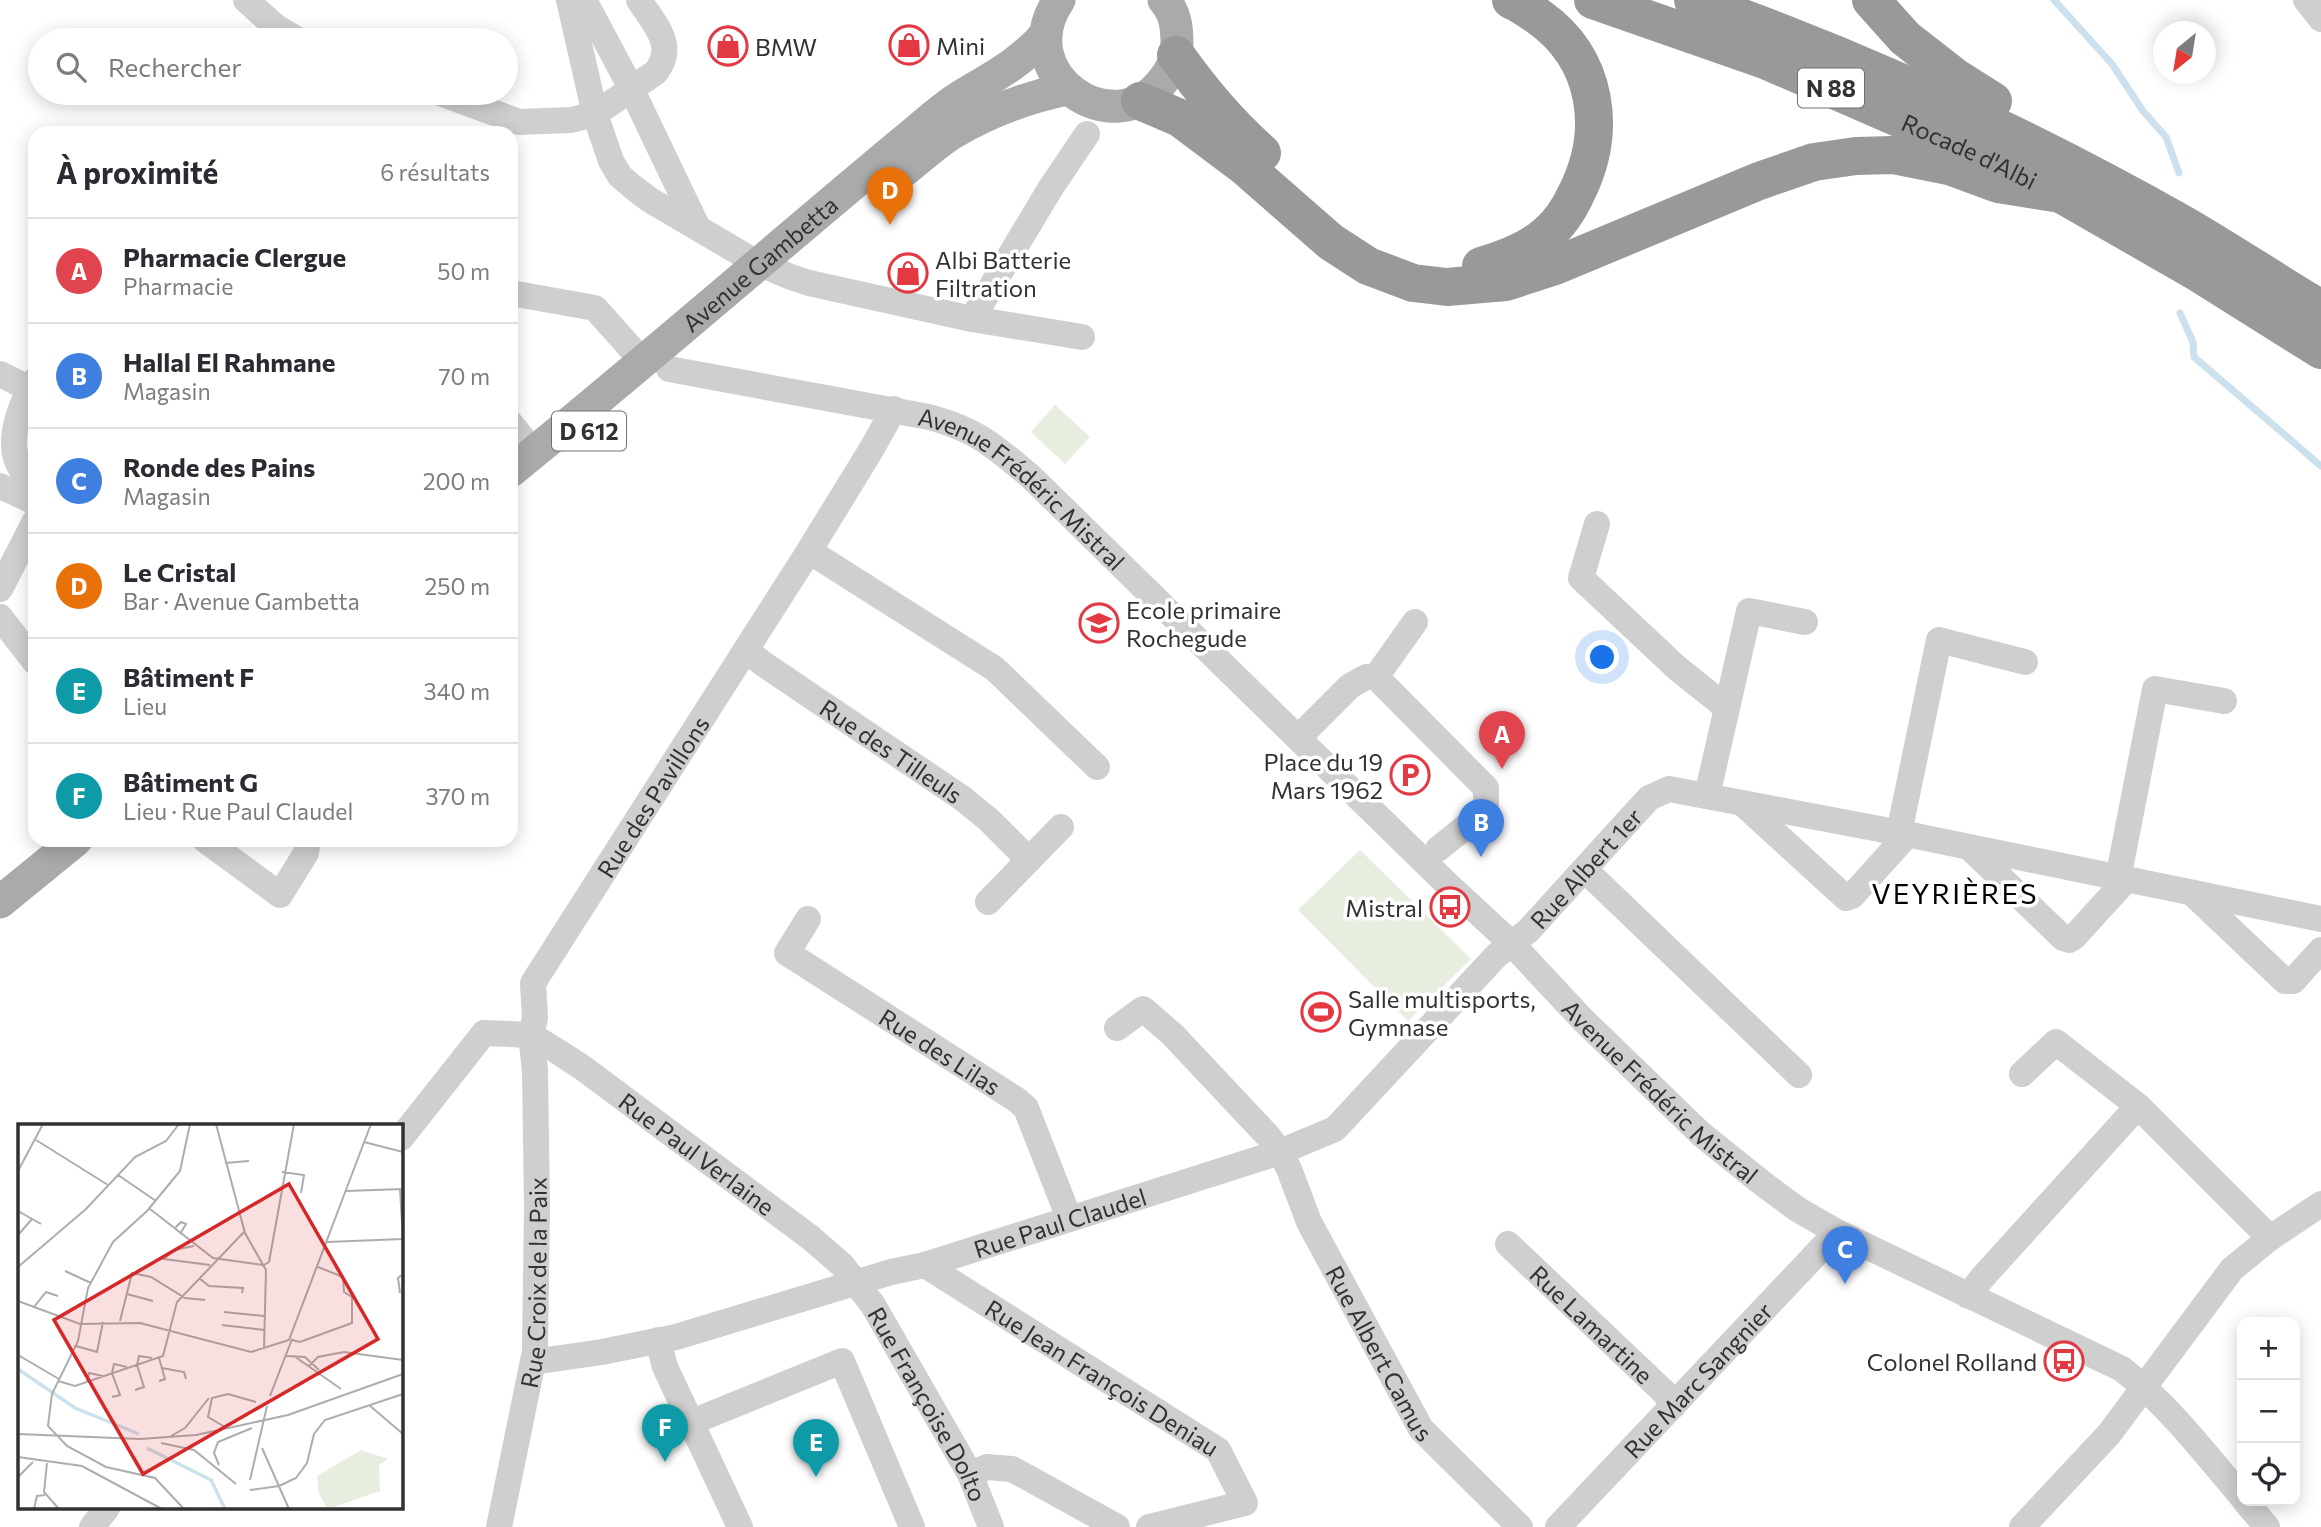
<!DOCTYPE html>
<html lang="fr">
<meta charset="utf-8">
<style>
:root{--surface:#fff;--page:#f2f2f3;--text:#2b2b33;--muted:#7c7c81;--line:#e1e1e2;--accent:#e33943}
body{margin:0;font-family:Commissioner,sans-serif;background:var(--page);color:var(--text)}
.controls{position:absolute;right:21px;bottom:21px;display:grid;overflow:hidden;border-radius:14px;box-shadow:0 4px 18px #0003}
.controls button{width:63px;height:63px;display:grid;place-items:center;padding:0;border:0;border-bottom:2px solid var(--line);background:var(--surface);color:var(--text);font:35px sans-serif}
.compass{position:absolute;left:2153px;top:21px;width:63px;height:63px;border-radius:50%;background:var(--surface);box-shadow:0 4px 18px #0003;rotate:210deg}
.you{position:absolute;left:1603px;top:658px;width:24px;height:24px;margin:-18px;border:5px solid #fff;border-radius:50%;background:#1a73e8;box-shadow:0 0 0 10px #1a73e833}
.badge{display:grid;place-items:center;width:46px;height:46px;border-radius:50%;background:var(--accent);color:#fff;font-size:23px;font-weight:700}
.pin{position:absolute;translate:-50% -58px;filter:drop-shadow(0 2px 4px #0008)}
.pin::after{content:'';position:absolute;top:37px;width:24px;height:21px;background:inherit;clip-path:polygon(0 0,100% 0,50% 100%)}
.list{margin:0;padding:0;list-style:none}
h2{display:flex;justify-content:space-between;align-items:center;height:91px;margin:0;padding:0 28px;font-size:30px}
h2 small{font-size:23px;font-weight:400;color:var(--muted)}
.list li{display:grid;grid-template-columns:46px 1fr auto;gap:21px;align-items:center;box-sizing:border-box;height:105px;padding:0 28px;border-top:2px solid var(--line)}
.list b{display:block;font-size:26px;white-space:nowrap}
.list p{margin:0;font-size:23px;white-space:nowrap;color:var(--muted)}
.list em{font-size:23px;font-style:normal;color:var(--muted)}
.icon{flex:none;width:38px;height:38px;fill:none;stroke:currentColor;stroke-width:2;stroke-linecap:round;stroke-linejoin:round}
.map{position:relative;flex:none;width:2321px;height:1527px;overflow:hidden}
.search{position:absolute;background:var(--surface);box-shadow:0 4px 18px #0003;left:28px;top:28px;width:490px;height:77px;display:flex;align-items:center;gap:18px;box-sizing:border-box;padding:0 24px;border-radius:38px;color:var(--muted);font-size:26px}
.panel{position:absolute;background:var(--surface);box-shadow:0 4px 18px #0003;left:28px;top:126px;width:490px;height:721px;border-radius:21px}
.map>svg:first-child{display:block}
.green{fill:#e7eee0}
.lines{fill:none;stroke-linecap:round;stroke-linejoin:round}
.stream{stroke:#cde0ed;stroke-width:7}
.minor{stroke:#cfcfcf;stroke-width:26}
.major{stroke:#aaa;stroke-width:33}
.highway{stroke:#999;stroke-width:38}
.labels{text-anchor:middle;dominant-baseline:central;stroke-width:7;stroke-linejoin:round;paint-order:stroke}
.shield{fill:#fff;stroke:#707070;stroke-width:2}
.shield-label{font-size:23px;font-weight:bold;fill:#323232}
.poi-label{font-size:24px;fill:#323232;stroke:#fff;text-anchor:start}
.street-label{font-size:24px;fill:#323232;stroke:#fff}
.quarter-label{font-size:28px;letter-spacing:2px;fill:#000;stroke:#fff}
.inset-river{fill:none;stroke:#cde0ed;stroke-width:3.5}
.inset-road{fill:none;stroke:#adadad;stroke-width:2}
.view{fill:#d62828;fill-opacity:0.15;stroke:#d62828;stroke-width:3.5}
.inset-edge{fill:none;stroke:#323232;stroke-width:3.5}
</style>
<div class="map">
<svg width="2321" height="1527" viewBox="0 0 2321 1527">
<rect width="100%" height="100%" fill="#fff"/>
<g class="green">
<polygon points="1055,405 1090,437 1065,464 1031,432"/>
<polygon points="1360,850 1471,959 1408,1021 1298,910"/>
</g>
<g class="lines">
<g class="stream">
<polyline points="2054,0 2112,64 2143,111 2166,137 2179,173"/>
<polyline points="2180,313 2193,342 2194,357 2321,466"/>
</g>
<g class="minor">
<polyline points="246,0 276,27 298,40"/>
<polyline points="569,0 595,114 611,161 620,176 634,188 650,200 757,263 791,277 809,283 972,319 1050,189 1087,134"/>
<polyline points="584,0 631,88 697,226"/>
<polyline points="2306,0 2321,19"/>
<path d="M440,93L519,122L571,120L595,114L656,72C677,45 654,24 639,0"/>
<polyline points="511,293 595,308 644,363"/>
<polyline points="972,319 1082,337"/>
<path id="s1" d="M669,369L929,417C977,430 993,445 1030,476L1445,882L1512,944L1583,1020L1701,1134L1762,1183L1797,1209L1837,1232L2122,1369C2169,1406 2204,1452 2242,1497"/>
<polyline points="0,374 30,389"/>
<path d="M35,380C15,414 0,460 35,482"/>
<polyline points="511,424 534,452"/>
<polyline points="0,486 35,502"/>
<polyline points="1597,524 1581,578 1677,668 1727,708"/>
<polyline points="809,551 995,669 1097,767"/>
<polyline points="0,589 35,521"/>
<polyline points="0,617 35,662"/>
<path id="s2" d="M746,650L762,663L962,798L989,820L1029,860"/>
<polyline points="1376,677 1415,622"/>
<polyline points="1298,738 1350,686 1366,677 1376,677 1486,788 1486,806 1474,820 1438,849"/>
<polyline points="1707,796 1749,611 1805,622"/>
<polyline points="1742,803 1846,898 1852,896 1907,835"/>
<polyline points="1899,833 1939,640 2025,662"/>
<polyline points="205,840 280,895 306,853 308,840"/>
<polyline points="1970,848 2063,938 2069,940 2074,937 2126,880"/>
<polyline points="1585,870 1799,1075"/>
<polyline points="2118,879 2155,689 2224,701"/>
<polyline points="2192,893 2285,981 2293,981 2321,950"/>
<polyline points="988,902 1061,827"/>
<path id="s3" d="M808,919L787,953L1017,1100L1026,1108L1069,1218"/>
<path id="s4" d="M1117,1028L1143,1009L1173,1035L1268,1136L1280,1152L1289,1169L1309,1222L1421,1429L1520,1527"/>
<polyline points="2022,1074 2056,1042 2138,1106"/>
<path id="s5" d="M401,1138L484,1033L531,1035L560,1053L583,1068L811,1238L842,1265L873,1305L970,1474L991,1527"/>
<path id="s6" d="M1508,1244L1665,1393L1673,1406"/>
<path id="s7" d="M925,1265L1218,1450L1245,1503L1149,1527"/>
<polyline points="1968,1296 1982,1278 2138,1106 2270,1238"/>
<polyline points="658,1340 665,1367 740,1527"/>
<path id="s8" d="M533,1362L602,1352L676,1337L891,1272L925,1265L1280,1152L1335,1129L1497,955L1528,931L1649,798L1669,789L1916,836L2321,919"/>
<polyline points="692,1422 842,1361 912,1527"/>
<polyline points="970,1474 987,1467 1012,1469 1117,1527"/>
<polyline points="2245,1501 2267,1527"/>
<polyline points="92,1527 107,1508"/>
<path id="s9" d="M499,1527L535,1351L537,1207L535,1071L531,1035L535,1018L533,983L809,551L871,450L894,409"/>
<path id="s10" d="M1558,1527L1837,1232"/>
<polyline points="2022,1527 2109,1434 2232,1269 2270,1238 2321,1204"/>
</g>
<g class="major">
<path d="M1059,0C1009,74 1113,144 1161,83C1171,71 1176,61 1177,45C1177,29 1176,13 1164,0"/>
<path d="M897,176C916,162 934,144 954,132C989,112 1027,97 1067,89"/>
<path id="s11" d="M511,471C643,364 771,252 902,143C921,128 939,110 960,97C991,78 1021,63 1045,35"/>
<polyline points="0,902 76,840"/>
</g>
<g class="highway">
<path id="s12" d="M1593,0L1765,60L1972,150L2061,194L2195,271L2321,350"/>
<path d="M1693,0C1864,60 2023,134 2181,223C2228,250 2274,281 2321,309"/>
<polyline points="1871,0 1905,38 1955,77 1993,101"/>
<path d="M1176,55C1204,94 1227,121 1262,153"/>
<polyline points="1140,101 1180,118 1244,166 1331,242 1368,266 1413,283 1447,287 1506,282 1555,266 1759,181 1814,162 1856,156 1894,155 1949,166 1998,184 2061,194"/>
<path d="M1481,266C1505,259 1530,250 1548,233C1560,223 1570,207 1576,194C1608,131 1598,59 1539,17C1530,11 1521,4 1511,0"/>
</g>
</g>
<defs>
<g id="shop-ring" transform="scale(2.0125)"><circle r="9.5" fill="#fff" stroke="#e33943" stroke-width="1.5"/><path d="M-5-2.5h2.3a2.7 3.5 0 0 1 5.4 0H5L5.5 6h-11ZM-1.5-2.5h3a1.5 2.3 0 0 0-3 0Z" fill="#e33943"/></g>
<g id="school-ring" transform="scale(2.0125)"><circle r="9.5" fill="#fff" stroke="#e33943" stroke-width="1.5"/><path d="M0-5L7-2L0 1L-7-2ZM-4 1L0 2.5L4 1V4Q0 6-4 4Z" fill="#e33943"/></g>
<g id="parking-ring" transform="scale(2.0125)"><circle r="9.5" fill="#fff" stroke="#e33943" stroke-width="1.5"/><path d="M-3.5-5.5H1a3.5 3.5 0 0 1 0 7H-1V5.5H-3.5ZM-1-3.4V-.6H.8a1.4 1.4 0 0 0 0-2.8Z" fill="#e33943"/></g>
<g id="bus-ring" transform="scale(2.0125)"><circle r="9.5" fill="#fff" stroke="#e33943" stroke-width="1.5"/><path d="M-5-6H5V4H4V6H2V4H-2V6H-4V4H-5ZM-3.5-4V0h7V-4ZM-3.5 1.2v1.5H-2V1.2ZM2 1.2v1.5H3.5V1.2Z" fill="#e33943"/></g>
<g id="stadium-ring" transform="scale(2.0125)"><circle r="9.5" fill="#fff" stroke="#e33943" stroke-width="1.5"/><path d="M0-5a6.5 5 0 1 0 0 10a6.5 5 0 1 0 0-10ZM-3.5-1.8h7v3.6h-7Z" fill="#e33943"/></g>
</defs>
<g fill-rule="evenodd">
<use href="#shop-ring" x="909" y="45"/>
<use href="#shop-ring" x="728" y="46"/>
<use href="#shop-ring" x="908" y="273"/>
<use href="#school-ring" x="1099" y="623"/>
<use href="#parking-ring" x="1410" y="775"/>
<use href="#bus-ring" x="1450" y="907"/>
<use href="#stadium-ring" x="1321" y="1012"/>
<use href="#bus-ring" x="2064" y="1361"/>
</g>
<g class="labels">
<g class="shield">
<rect x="1798" y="68.5" width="66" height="39" rx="5"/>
<rect x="552" y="411.5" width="74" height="39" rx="5"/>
</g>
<g class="shield-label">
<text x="1831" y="88">N 88</text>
<text x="589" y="431">D 612</text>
</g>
<g class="poi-label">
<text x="936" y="45">Mini</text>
<text x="755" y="46">BMW</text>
<text x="935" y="259">Albi Batterie<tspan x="935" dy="28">Filtration</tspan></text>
<text x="1126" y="609">Ecole primaire<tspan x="1126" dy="28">Rochegude</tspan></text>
<text x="1383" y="761" text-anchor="end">Place du 19<tspan x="1383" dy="28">Mars 1962</tspan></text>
<text x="1423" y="907" text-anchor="end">Mistral</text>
<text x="1348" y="998">Salle multisports,<tspan x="1348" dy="28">Gymnase</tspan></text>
<text x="2037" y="1361" text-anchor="end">Colonel Rolland</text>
</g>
<g class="street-label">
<text stroke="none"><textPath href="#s12" startOffset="406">Rocade d'Albi</textPath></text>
<text stroke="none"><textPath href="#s11" startOffset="324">Avenue Gambetta</textPath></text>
<text stroke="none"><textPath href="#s1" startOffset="382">Avenue Frédéric Mistral</textPath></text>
<text stroke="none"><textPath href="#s2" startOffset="177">Rue des Tilleuls</textPath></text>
<text stroke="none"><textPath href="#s9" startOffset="770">Rue des Pavillons</textPath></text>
<text stroke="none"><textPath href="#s8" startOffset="1199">Rue Albert 1er</textPath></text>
<text stroke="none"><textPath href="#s3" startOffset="222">Rue des Lilas</textPath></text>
<text stroke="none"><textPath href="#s1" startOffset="1264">Avenue Frédéric Mistral</textPath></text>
<text stroke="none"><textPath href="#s5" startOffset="385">Rue Paul Verlaine</textPath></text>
<text stroke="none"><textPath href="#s8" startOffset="546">Rue Paul Claudel</textPath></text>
<text stroke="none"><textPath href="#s9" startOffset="248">Rue Croix de la Paix</textPath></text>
<text stroke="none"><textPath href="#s6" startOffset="116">Rue Lamartine</textPath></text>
<text stroke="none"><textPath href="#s4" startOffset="455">Rue Albert Camus</textPath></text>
<text stroke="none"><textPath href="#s7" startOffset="210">Rue Jean François Deniau</textPath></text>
<text stroke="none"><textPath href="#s10" startOffset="203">Rue Marc Sangnier</textPath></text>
<text stroke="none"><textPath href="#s5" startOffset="732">Rue Françoise Dolto</textPath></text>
</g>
<g class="quarter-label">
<text x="1955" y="893">VEYRIÈRES</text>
</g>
</g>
<g transform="translate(18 1124)">
<rect width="385" height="385" fill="#fff"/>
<path d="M343,326L370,335L361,341L362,367L310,385L301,370L299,352Z" fill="#e7eee0"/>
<path class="inset-river" d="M0,245L57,284L121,310M129,324L193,356L207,385"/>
<path class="inset-road" d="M198,0L227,109L248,146L246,225M18,16L90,61M346,18L385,28M207,39L231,37M0,47L25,0M264,48L286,51L283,69M100,51L138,77M382,65L385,115M328,67L385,65M132,85L195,134L245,141M0,87L23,100M157,104L163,98L168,100L162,110M0,111L14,95M309,118L385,115M176,122L156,126L146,135L192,141M246,141L251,138L276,0M0,143L68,85L117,33L148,17L161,0M47,147L73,159M181,154L191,162L225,164L224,169M382,169L380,154L385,150M109,170L135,177M0,177L62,200L122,199L233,228L271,216M16,183L28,168L40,172M206,188L246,192M102,197L114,149L133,153L167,174L187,176M204,201L246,206M271,216L353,0M274,216L282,218L334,199V173L326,168L325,153L300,143M58,222L79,228L85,198M0,231L41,255M268,232L287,233L301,246M276,232L323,265M141,234L147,255L141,257M119,241L121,232L134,234M291,242L300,233L326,228L385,236M144,244L166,248L168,255M94,249L96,240L109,243M40,257L57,262L145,232L159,178L226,108M69,257L71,249L85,252M117,266L126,263L119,241M252,272L274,215M94,273L102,271L94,249M351,281L385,310M207,303L190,293L194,274L210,270L238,278M0,310L122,315L178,311L270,291L385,250M153,312L167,304L191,274M143,319L176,326L218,360M244,324L271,385M0,333L64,342L144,385M29,339L26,368L41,385M201,341L196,329L200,318L234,304M0,353L15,338M232,356L249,282M232,366L261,362L278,354L289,339L296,310L307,296L385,270M16,385L19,372L27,371M166,385L137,354L88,343L49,322L30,302L34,270L60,217L70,164L95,118L129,87L162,47L172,0"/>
<path class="view" d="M271,60L360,215L125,350L36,196Z"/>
<rect width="385" height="385" class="inset-edge"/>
</g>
</svg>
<div class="controls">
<button>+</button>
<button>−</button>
<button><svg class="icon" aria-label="locate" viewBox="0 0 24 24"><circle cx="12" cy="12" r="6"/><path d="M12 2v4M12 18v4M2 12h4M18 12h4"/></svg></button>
</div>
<svg class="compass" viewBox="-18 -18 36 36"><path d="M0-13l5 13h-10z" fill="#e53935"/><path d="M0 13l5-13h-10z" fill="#7c7c81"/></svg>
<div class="you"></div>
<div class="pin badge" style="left:1502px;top:769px;background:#e0444e">A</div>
<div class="pin badge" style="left:1481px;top:857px;background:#3f7fe0">B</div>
<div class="pin badge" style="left:1845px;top:1284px;background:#3f7fe0">C</div>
<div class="pin badge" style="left:890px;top:225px;background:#e8710a">D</div>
<div class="pin badge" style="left:816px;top:1477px;background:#0f9aa8">E</div>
<div class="pin badge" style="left:665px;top:1462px;background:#0f9aa8">F</div>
<div class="search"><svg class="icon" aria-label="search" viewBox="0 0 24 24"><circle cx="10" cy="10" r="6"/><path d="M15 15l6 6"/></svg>Rechercher</div>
<section class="panel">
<h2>À proximité<small>6 résultats</small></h2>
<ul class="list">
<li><span class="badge" style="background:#e0444e">A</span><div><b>Pharmacie Clergue</b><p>Pharmacie</p></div><em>50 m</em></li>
<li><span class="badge" style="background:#3f7fe0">B</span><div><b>Hallal El Rahmane</b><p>Magasin</p></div><em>70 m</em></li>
<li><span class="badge" style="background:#3f7fe0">C</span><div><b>Ronde des Pains</b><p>Magasin</p></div><em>200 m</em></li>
<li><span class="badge" style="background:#e8710a">D</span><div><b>Le Cristal</b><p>Bar · Avenue Gambetta</p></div><em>250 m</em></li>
<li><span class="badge" style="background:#0f9aa8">E</span><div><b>Bâtiment F</b><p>Lieu</p></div><em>340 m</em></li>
<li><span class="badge" style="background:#0f9aa8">F</span><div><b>Bâtiment G</b><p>Lieu · Rue Paul Claudel</p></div><em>370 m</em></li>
</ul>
</section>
</div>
